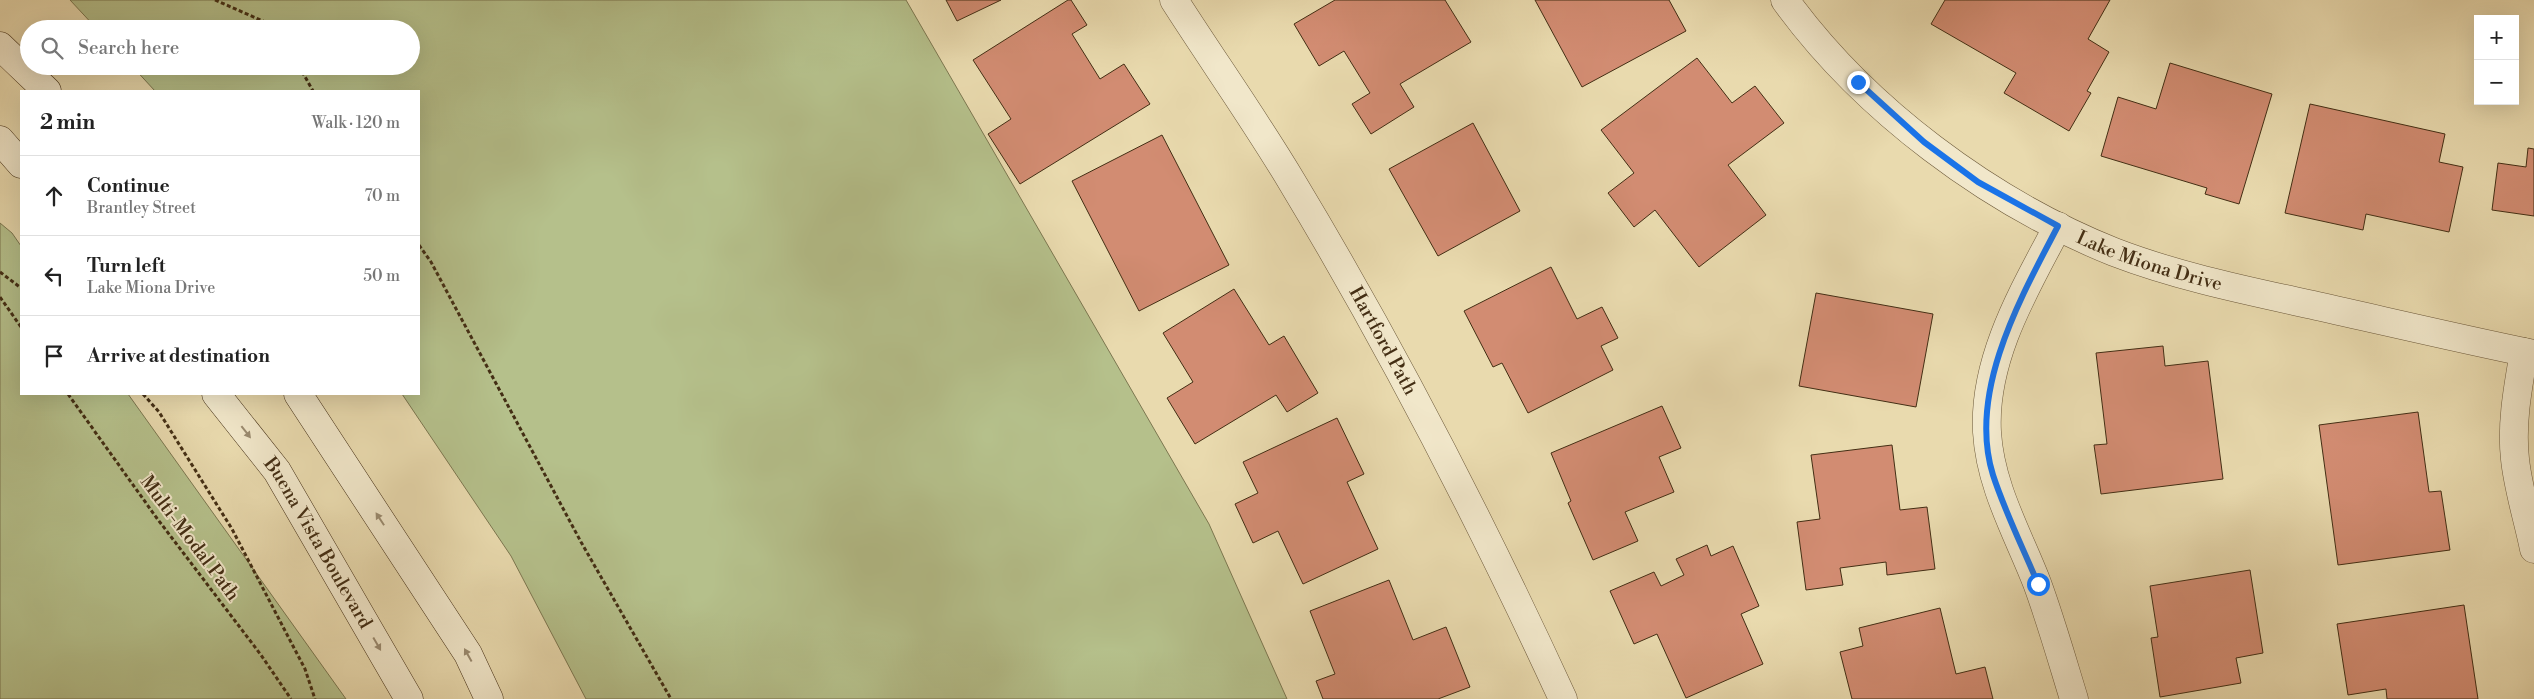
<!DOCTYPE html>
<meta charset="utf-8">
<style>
:root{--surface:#fff;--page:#f2f2f2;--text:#222;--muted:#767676;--line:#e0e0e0}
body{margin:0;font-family:"Libre Bodoni",serif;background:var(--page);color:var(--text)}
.controls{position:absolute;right:15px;top:15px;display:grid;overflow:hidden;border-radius:0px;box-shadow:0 5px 20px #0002}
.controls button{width:45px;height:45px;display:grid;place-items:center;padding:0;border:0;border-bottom:1px solid var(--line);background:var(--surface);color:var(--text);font:25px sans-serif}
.stop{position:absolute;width:15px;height:15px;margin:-11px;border:4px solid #1a73e8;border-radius:50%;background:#fff}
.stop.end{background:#1a73e8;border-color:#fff;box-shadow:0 1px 5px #0008}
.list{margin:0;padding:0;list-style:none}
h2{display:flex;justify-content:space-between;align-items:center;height:65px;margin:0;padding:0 20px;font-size:21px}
h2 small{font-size:16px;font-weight:400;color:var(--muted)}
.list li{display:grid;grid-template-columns:32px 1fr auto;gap:15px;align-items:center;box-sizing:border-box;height:80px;padding:0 20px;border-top:1px solid var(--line)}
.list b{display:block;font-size:19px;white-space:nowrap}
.list p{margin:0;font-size:16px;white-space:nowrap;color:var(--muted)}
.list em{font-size:16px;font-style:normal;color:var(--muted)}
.icon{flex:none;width:28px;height:28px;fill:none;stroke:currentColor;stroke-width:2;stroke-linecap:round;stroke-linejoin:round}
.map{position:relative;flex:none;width:2534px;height:699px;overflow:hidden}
.search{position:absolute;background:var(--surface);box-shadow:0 5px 20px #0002;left:20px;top:20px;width:400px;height:55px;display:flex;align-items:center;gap:12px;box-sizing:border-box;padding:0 18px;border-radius:28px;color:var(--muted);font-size:19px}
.panel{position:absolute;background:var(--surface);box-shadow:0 5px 20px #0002;left:20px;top:90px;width:400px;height:305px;border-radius:0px}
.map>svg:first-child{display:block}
.green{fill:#b5c08b;stroke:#7c7750}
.building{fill:#d28c72;stroke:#432e14}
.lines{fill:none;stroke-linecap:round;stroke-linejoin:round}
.street-casing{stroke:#6c593a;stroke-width:29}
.secondary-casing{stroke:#432e14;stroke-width:29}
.path{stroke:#432e14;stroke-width:3;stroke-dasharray:4 2.5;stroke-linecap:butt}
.street{stroke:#f1e7ca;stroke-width:28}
.secondary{stroke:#f1e7ca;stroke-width:28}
.oneway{fill:#9a8a6f}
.route{stroke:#1a73e8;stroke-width:6}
.labels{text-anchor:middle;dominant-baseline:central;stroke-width:4;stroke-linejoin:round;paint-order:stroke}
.street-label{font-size:19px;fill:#432e14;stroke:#f1e7ca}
</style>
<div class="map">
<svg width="2534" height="699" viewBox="0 0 2534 699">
<rect width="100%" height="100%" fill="#e9daae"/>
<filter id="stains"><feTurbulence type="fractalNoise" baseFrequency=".004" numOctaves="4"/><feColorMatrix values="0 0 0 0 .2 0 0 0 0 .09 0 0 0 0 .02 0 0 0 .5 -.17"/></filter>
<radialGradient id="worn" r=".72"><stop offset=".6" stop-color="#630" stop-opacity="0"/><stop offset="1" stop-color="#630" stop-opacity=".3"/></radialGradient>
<g class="green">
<polygon points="70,0 906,0 1209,524 1287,699 586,699 511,556 402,394 419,394 419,91 155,91 132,66 411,66 411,29 97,29"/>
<polygon points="0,223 12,233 21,246 21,394 128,394 346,699 0,699"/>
</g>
<g class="building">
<polygon points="946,0 1001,0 957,21"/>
<polygon points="1068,0 1071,0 1087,25 1072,34 1100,79 1124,64 1150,104 1020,184 988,134 1011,119 973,60"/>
<polygon points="1335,0 1445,0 1471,42 1400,84 1414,107 1371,134 1352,104 1370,93 1344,51 1319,66 1294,24"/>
<polygon points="1535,0 1669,0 1686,31 1582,87"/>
<polygon points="1945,0 2110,0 2088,39 2109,52 2087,91 2091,93 2069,131 2004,93 2016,73 1931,24"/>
<polygon points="1697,58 1732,103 1755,86 1784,123 1728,165 1766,215 1699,267 1655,210 1634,227 1608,193 1634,173 1601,130"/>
<polygon points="2170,63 2272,94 2239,204 2205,194 2207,188 2101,156 2118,97 2156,109"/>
<polygon points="2310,104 2445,134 2439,162 2463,167 2449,232 2366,214 2363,230 2285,213"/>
<polygon points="1473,123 1520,211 1438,256 1389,169"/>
<polygon points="1162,135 1229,265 1139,311 1072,181"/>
<polygon points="2528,148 2534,149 2534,216 2492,210 2498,163 2526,167"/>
<polygon points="1551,267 1577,319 1602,307 1618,338 1601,346 1613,370 1528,413 1502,363 1493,367 1464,311"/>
<polygon points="1234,289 1269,345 1284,336 1318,393 1287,412 1276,395 1195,444 1167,398 1193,382 1163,333"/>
<polygon points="1816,293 1933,314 1916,407 1799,386"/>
<polygon points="2163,346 2165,366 2208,361 2223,479 2101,494 2094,445 2107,444 2096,353"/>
<polygon points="1662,406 1681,448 1659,457 1674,492 1625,512 1638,541 1593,560 1568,503 1571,501 1551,453"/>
<polygon points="2418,412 2429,492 2441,491 2450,550 2338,565 2319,425"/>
<polygon points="1337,418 1364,474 1347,482 1378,549 1303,584 1278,531 1253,543 1235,504 1258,493 1243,462"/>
<polygon points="1892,445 1900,510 1927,507 1935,569 1887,575 1886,562 1840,568 1843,585 1806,590 1797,522 1820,519 1811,455"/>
<polygon points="1707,545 1711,556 1733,546 1759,606 1741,614 1763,664 1686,698 1657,634 1634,644 1610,591 1654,572 1661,586 1684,575 1676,559"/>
<polygon points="2250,570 2263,653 2236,658 2241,683 2160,697 2151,638 2158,637 2150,586"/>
<polygon points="1389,580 1413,640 1446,627 1470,687 1438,699 1323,699 1316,681 1335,674 1310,611"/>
<polygon points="2464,605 2478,699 2387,699 2386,689 2348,695 2337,624"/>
<polygon points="1940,608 1956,674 1985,667 1993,699 1852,699 1840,652 1863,646 1859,628"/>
</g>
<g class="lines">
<g class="street-casing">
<g id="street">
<path id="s1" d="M1174,0C1213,61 1255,120 1292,182C1392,348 1482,523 1563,699"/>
<path id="s2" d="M1785,0C1864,109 1989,202 2114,252C2179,277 2249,291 2317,306C2389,322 2461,339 2534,354"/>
<path d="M2058,226C2025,289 1983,358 1987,432C1990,486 2018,534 2037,583C2051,621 2062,660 2074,699"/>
<path d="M2524,352C2518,387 2511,423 2515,459C2518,489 2528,519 2534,549"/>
</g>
</g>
<g class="secondary-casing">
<g id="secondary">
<polyline points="0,46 47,91"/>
<polyline points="0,140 21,164"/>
<path id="s3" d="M216,394L277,471L409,699"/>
<polyline points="298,394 468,654 489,699"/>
</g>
</g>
<g class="path">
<polyline points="215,0 281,29"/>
<polyline points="299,66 313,91"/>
<polyline points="419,245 431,262 581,542 671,699"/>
<polyline points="0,272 21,288"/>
<polyline points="0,297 21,327"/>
<polyline points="68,394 156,517 261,655 291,699"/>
<polyline points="143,394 159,412 232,529 305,669 315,699"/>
</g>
<use href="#street" class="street"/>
<use href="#secondary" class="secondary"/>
</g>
<defs><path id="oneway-solid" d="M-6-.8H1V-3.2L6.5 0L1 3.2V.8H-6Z" transform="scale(1.25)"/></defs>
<g class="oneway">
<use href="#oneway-solid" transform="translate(246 432) rotate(52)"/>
<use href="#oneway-solid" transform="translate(380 519) rotate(-123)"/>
<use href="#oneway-solid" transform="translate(377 644) rotate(60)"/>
<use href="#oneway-solid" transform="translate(468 655) rotate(-119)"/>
</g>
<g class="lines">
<path class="route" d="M1858,82L1924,142L1978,182L2058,226C2021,297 1967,392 1993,475C2005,512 2023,548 2038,584"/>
</g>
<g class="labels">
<g class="street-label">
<text stroke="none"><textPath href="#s2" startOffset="456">Lake Miona Drive</textPath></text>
<text stroke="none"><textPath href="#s1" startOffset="400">Hartford Path</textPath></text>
<text transform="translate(190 538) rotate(53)">Multi-Modal Path</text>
<text stroke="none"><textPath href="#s3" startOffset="181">Buena Vista Boulevard</textPath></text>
</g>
</g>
<rect width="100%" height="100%" filter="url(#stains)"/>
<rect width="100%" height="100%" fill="url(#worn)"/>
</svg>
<div class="controls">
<button>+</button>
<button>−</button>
</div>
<div class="stop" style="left:2038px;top:584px"></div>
<div class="stop end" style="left:1858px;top:82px"></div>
<div class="search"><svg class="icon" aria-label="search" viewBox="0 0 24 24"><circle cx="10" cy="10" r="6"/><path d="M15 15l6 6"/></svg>Search here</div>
<section class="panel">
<h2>2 min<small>Walk · 120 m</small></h2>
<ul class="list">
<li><svg class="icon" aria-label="ahead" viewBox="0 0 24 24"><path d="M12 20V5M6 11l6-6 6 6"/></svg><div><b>Continue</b><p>Brantley Street</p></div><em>70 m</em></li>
<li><svg class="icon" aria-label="left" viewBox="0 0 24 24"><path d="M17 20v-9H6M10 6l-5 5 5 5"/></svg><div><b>Turn left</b><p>Lake Miona Drive</p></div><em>50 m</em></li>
<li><svg class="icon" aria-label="arrive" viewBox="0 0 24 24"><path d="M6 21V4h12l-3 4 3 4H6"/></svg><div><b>Arrive at destination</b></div></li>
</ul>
</section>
</div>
